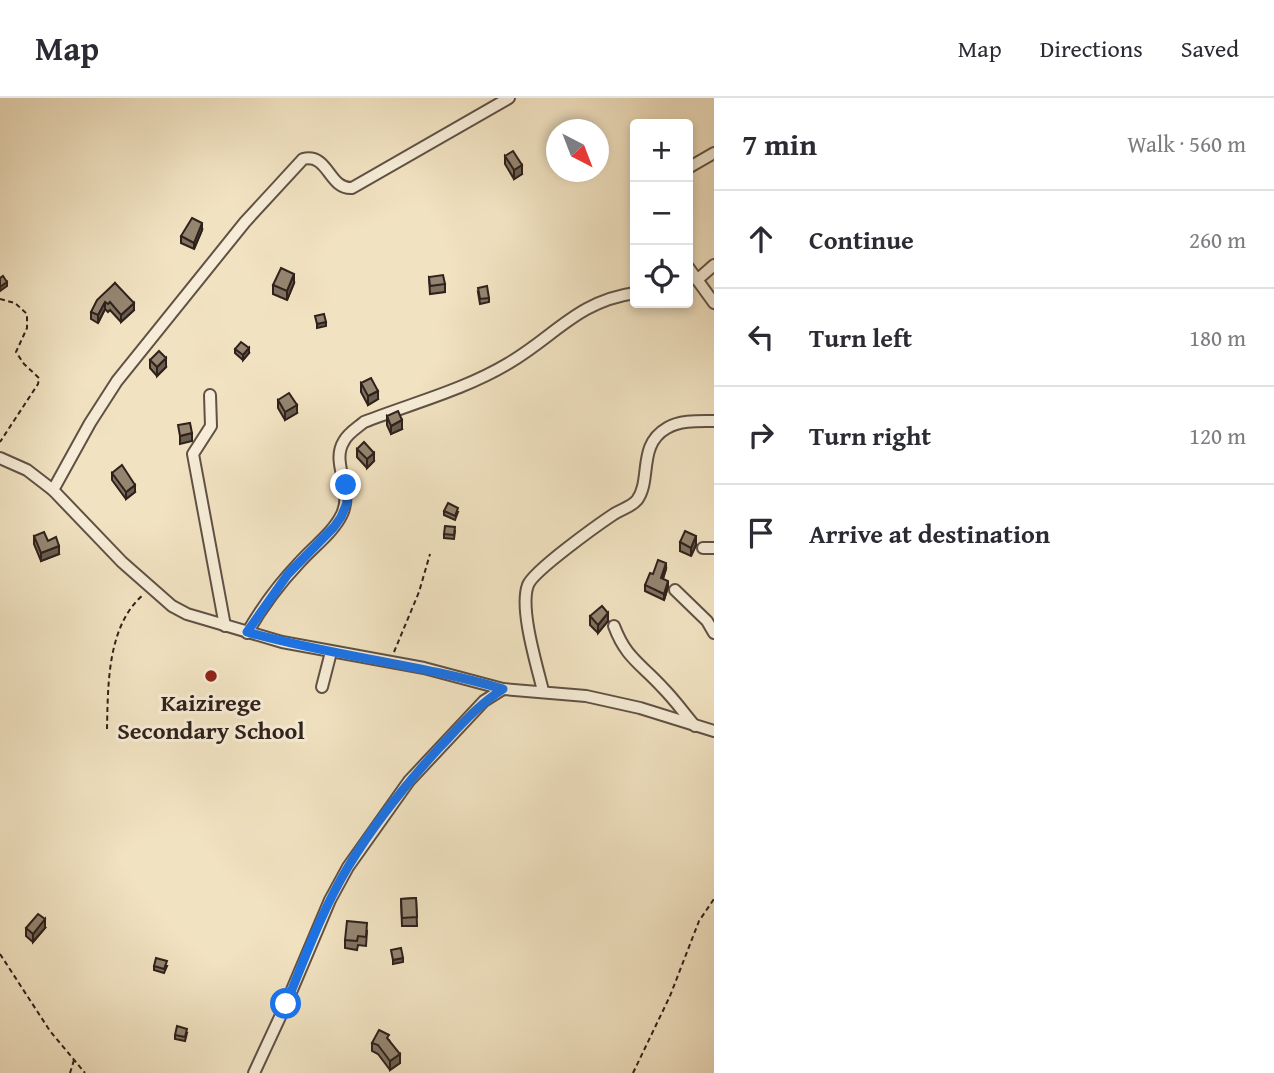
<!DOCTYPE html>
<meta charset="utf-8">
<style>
:root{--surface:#fff;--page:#f2f2f3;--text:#2b2b33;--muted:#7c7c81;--line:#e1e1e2}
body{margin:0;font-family:"Gentium Book Plus",serif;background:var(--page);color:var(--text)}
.controls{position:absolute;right:21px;top:21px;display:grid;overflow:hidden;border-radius:7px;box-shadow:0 4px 10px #0003}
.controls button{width:63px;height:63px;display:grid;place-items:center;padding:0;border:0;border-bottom:2px solid var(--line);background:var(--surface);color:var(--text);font:35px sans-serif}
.compass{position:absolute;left:546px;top:21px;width:63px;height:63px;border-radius:50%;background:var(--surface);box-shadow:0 4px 10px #0003;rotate:138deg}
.stop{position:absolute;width:21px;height:21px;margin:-16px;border:5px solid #1a73e8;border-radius:50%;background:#fff}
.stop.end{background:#1a73e8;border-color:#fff;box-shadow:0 2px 7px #0008}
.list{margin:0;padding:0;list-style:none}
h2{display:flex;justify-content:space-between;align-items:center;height:91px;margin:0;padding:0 28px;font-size:30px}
h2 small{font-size:23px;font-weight:400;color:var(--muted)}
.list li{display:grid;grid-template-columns:46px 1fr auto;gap:21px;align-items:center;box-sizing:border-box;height:98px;padding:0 28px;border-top:2px solid var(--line)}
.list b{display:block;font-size:26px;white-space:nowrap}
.list em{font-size:23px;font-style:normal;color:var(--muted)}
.icon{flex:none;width:38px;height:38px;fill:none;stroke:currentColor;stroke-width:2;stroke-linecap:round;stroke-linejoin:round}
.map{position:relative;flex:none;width:714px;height:975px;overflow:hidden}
header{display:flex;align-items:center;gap:42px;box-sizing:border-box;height:98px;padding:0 35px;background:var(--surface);border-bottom:2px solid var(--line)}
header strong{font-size:33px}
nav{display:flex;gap:38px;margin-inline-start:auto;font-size:24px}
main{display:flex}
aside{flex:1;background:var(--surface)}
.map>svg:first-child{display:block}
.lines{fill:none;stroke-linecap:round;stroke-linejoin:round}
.street-casing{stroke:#605144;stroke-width:14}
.path{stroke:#2f211b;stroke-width:2;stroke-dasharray:5 3.5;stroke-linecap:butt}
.street{stroke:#f6ecd7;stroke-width:10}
.wall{fill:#7f7261;stroke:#2f211b;stroke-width:2}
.shaded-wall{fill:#685d4f;stroke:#2f211b;stroke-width:2}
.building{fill:#948571;stroke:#2f211b;stroke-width:2}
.route{stroke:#1a73e8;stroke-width:9}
.poi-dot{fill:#8f2418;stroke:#f6ecd7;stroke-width:2.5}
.labels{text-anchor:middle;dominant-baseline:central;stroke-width:6;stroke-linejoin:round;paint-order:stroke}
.poi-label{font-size:24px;font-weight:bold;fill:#2f211b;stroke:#f6ecd7}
</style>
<header>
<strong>Map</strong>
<nav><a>Map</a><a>Directions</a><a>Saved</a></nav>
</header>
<main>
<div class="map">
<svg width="714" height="975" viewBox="0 0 714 975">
<rect width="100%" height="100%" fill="#f1e2c1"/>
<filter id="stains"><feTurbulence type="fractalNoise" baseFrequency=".00286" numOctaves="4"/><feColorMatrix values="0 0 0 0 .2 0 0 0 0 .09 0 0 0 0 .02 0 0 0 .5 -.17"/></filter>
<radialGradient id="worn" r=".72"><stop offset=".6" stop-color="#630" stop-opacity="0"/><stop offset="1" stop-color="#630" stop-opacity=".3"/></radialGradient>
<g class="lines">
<g class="street-casing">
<g id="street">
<polyline points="688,70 714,55"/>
<polyline points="688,169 714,205"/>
<polyline points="697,182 714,167"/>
<polyline points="210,297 211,328 193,356 225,528"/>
<polyline points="0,360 27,372 53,392 122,464 172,508 187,516 282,544 424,570 503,591 586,598 640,610 714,633"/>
<path d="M53,392L90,325L117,283L245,124L303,61C329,55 328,91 352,90L509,0"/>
<polyline points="703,450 714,450"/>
<polyline points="675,492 707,523 714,535"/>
<path d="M614,528C626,560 640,565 662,589C674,601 684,615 695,628"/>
<path d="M247,535C262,509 279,486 299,465C313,449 333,435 342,416C354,390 330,365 344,343C348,335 357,330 364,324C413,305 464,292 509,265C555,238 578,203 635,195"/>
<polyline points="322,589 331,554"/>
<path d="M543,593C537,568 519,510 528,487C533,473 599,426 614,416C622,411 631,409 637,402C652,382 637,347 667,330C680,322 699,323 714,323"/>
<polyline points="254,975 286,906 330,802 348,769 409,683 484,603 503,591"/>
</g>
</g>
<g class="path">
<polyline points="0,201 15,205 27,216 27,230 16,254 24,266 39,280 38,286 0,344"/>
<polyline points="394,554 419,494 430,456"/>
<path d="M107,631C108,587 107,527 144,496"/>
<polyline points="0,856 50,933 85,975"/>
<polyline points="70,975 74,962"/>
<polyline points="633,975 670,898 699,823 714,801"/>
</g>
<use href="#street" class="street"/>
</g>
<g class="wall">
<polygon points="505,58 522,76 514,81 505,66"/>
<polygon points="202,132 194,151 181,145 181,138"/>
<polygon points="429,179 445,186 445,194 430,196"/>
<polygon points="115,185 134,212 121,224 110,212 108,214 105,211 98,225 91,221 91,214"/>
<polygon points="294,185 287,202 273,196 273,187"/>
<polygon points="478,194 489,200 489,204 480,206"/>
<polygon points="235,251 249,255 243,262 235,255"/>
<polygon points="150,262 166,269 157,278 150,270"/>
<polygon points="361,285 378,301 368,307 361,294"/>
<polygon points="278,302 297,315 285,322 278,310"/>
<polygon points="387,318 402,331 391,336 387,327"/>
<polygon points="357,351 374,363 367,370 357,359"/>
<polygon points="112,375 135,394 126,401 112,382"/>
<polygon points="444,413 458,414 455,422 444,417"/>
<polygon points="455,433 454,441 444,440 444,436"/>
<polygon points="34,438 48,443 59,456 41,463 34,446"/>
<polygon points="680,444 696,447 691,458 680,453"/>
<polygon points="666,471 663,481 668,489 664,502 645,493 645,487 653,476"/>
<polygon points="590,518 608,523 598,535 590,527"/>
<polygon points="416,800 417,828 402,828 401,801"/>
<polygon points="26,830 45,830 33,844 26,838"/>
<polygon points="367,833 366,848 358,847 357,852 345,850 345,842"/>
<polygon points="154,868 167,868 164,875 154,872"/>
<polygon points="187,935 185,943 175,941 175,937"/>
<polygon points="389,942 400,965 390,972 378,956 372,953 372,945"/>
</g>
<g class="shaded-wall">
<polygon points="522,67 522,76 514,81 514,72"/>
<polygon points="202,125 202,132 194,151 194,145"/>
<polygon points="294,176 294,185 287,202 287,193"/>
<polygon points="7,184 7,188 0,193 0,189"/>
<polygon points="105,204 105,211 98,225 98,217"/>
<polygon points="134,205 134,212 121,224 121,217"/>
<polygon points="326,224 326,228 317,230 317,226"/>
<polygon points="249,250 249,255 243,262 243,257"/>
<polygon points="166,260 166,269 157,278 157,269"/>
<polygon points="378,293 378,301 368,307 368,298"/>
<polygon points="297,307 297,315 285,322 285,314"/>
<polygon points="402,322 402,331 391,336 391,328"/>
<polygon points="192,335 192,343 180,346 180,338"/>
<polygon points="374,355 374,363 367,370 367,361"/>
<polygon points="135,387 135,394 126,401 126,394"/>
<polygon points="696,438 696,447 691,458 691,450"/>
<polygon points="59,448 59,456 41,463 41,455"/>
<polygon points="666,465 666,471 661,486 661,480"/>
<polygon points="668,483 668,489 664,502 664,496"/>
<polygon points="608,515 608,523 598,535 598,527"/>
<polygon points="45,821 45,830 33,844 33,836"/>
<polygon points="403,860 403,864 393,866 393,862"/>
<polygon points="400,956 400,965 390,972 390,963"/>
</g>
<g class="building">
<polygon points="513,53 522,67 514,72 505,58"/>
<polygon points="192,120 202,125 194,145 181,138"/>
<polygon points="281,170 294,176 287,193 273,187"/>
<polygon points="443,177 445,186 430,188 429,179"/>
<polygon points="3,178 7,184 0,189 0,180"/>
<polygon points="115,185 134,205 121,217 110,204 108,206 105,204 98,217 91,214 97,202"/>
<polygon points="487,188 489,200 480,201 478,190"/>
<polygon points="324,216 326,224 317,226 315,218"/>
<polygon points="241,244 249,250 243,257 235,251"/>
<polygon points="159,253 166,260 157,269 150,262"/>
<polygon points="371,280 378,293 368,298 361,285"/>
<polygon points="289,295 297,307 285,314 278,302"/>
<polygon points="398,313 402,322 391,328 387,318"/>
<polygon points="190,325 192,335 180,338 178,327"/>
<polygon points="364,344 374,355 367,361 357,351"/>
<polygon points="122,367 135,387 126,394 112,375"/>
<polygon points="448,405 458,410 455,418 444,413"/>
<polygon points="445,428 455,429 454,437 444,436"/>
<polygon points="685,433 696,438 691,450 680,444"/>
<polygon points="44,434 48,443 56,439 59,448 41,455 34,438"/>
<polygon points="658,462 666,465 661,480 668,483 664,496 645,487 650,475 653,476"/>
<polygon points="602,508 608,515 598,527 590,518"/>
<polygon points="416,800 417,819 402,820 401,801"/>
<polygon points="38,816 45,821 33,836 26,830"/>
<polygon points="347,823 367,825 366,839 358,838 357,843 345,842"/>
<polygon points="401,850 403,860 393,862 391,852"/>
<polygon points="156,860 167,863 164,871 154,868"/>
<polygon points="177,928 187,931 185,939 175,937"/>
<polygon points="379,932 389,937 387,940 400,956 390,963 378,947 372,945"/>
</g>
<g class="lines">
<path class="route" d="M286,906C305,860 322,812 348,769C374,726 406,686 440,649C460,628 478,607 503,591C419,566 331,558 247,534L288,476L334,429L341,419L347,405L346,387"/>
</g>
<circle class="poi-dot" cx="211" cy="578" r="7"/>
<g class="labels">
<g class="poi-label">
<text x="211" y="604">Kaizirege<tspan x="211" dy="28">Secondary School</tspan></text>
</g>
</g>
<rect width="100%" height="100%" filter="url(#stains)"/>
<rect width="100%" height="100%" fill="url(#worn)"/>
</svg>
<div class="controls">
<button>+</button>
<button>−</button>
<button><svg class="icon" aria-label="locate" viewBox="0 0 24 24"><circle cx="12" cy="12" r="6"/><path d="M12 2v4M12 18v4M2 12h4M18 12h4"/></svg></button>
</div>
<svg class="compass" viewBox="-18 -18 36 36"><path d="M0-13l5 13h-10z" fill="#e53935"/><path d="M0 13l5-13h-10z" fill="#7c7c81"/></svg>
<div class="stop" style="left:286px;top:906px"></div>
<div class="stop end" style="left:346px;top:387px"></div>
</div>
<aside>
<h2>7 min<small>Walk · 560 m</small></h2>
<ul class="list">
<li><svg class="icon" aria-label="ahead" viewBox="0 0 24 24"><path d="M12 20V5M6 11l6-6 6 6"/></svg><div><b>Continue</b></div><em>260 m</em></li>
<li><svg class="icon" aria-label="left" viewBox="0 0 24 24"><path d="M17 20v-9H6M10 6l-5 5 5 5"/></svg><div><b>Turn left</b></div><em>180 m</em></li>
<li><svg class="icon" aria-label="right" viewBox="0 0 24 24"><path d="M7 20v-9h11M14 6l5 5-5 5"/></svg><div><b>Turn right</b></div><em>120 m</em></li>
<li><svg class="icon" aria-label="arrive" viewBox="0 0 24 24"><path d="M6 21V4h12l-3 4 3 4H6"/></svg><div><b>Arrive at destination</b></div></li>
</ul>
</aside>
</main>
